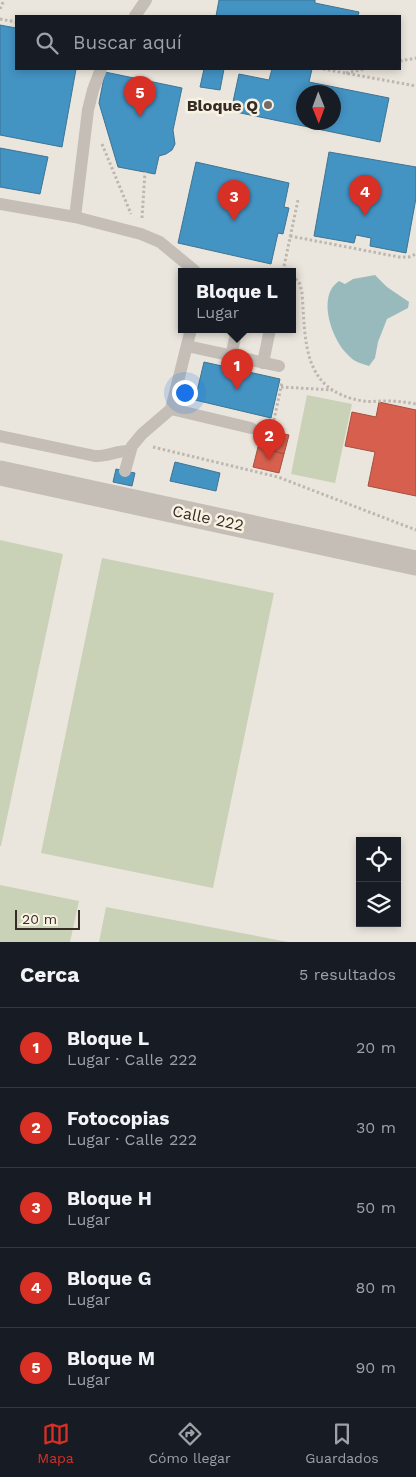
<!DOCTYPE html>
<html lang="es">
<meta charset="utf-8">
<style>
:root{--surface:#171b24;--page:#20242c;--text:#f1f3f6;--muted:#9ea1a6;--line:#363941;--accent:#d93025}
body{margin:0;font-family:"Work Sans",sans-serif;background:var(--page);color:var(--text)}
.controls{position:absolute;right:15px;bottom:15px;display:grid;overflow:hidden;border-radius:0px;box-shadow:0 2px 8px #0003}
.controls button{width:45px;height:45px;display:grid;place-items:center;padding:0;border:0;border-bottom:1px solid var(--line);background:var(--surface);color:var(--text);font:25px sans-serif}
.compass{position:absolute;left:296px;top:85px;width:45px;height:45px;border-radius:50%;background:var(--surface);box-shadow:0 2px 8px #0003;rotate:179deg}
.scale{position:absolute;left:15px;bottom:12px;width:65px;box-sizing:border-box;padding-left:5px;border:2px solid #342c25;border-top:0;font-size:14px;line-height:18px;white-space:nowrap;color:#342c25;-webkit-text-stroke:4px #f9f2e3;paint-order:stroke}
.you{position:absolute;left:184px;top:392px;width:18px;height:18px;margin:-12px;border:4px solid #fff;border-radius:50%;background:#1a73e8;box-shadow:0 0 0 8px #1a73e833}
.badge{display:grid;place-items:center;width:32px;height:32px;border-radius:50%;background:var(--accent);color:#fff;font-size:16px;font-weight:700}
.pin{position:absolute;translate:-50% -41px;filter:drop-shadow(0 1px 2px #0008)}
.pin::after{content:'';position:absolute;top:26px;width:18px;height:15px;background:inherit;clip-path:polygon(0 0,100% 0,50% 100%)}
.popup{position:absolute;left:178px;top:268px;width:118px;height:65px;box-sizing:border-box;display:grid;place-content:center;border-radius:0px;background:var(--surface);filter:drop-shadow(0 1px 4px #0005);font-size:16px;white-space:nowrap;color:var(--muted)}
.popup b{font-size:19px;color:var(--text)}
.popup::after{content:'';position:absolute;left:50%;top:100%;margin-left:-10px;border:10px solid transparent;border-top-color:var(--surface)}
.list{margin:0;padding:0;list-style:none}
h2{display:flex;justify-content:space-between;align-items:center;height:65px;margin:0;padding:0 20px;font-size:21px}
h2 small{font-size:16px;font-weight:400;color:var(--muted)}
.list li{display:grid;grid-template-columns:32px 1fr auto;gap:15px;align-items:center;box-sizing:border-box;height:80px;padding:0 20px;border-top:1px solid var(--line)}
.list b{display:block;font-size:19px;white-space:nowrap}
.list p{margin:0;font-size:16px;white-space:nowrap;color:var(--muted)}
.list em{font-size:16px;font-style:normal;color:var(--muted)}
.icon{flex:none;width:28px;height:28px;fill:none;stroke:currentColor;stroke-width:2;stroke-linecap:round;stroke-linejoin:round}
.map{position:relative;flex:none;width:416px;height:942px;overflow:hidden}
.search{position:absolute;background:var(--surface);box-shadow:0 2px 8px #0003;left:15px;right:15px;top:15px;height:55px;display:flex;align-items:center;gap:12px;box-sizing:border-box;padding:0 18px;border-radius:0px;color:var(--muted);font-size:19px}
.sheet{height:465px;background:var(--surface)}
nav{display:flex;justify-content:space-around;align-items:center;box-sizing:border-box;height:70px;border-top:1px solid var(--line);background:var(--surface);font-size:14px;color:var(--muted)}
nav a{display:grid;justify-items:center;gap:2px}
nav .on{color:var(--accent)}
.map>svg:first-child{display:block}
.green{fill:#c9d2b6}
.water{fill:#99babd}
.shops{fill:#d6604d;stroke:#a55041}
.schools{fill:#4393c3;stroke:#3e7494;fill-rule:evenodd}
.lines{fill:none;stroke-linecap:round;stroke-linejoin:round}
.path{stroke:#bdb7b0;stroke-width:3;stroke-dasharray:2.5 2.5;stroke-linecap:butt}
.service{stroke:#c4beb7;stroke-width:12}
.minor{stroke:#c4beb7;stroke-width:25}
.poi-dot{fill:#746d65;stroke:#f9f2e3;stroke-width:2}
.labels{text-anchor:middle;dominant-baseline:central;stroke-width:5;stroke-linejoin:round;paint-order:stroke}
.poi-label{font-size:16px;font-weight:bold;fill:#342c25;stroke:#f9f2e3;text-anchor:end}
.street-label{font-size:16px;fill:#342c25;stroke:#f9f2e3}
</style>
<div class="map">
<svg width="416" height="942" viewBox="0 0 416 942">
<rect width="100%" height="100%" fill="#ebe6dd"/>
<g class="green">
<polygon points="307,395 352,404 335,483 291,474"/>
<polygon points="0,540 63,554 1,846 0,846"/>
<polygon points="102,558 274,593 213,888 41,853"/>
<polygon points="0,885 79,901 70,942 0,942"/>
<polygon points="106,907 288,942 99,942"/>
</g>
<path class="water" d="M375,275L387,287L409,302L408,308L387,319L378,342L375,358L369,366C360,363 354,362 348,355C332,340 316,296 339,281L345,284L353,279Z"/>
<g class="shops">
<polygon points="379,402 416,410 416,496 368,486 375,452 345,446 352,412 376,417"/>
<polygon points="262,429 289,435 284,454 258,447"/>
<polygon points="258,447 284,454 279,473 253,467"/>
</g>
<g class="schools">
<polygon points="219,0 315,0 315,3 359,12 358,16 216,16"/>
<polygon points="0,25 16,28 16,69 76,69 62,147 0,135"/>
<polygon points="204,69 224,69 220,90 200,87"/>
<path d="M272,69H312L309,82L389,98L380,142L231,111L239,74L269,80ZM304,92H334V122H304Z"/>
<polygon points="105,72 182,88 173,130 175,144 172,150 166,154 159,156 155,174 118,167 99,103"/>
<polygon points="0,148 48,157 40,194 0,187"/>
<polygon points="329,152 416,167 416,198 406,253 370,246 371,238 356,235 354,243 314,236"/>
<polygon points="196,162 289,183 284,207 289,208 283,234 278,233 271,264 178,243"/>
<polygon points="204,362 280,379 271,418 195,400"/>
<polygon points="175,462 220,473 216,491 170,481"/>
<polygon points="116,469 135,473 132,486 113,482"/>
</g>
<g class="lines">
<g class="path">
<polyline points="0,9 4,0"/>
<polyline points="0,19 16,22"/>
<polyline points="400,61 416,58"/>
<polyline points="323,69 416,86"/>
<polyline points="346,73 365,69"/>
<polyline points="102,144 131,214"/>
<polyline points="142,218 145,172"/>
<polyline points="290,236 399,257 409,257 416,254"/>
<polyline points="283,271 298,200"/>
<path d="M292,275L300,284L302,293C306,341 301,391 363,401C370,402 378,401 386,401C396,401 406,402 416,404"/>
<polyline points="281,387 333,390"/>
<polyline points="266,426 271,424 274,420 282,382"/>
<polyline points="153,447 278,477 416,530"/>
</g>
<g class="service">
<polyline points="135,16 146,0"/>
<polyline points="0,204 75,217 141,234 160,242 195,271"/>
<polyline points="75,217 88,110 93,90 101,69"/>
<polyline points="187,346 279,366"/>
<polyline points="231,356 237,329"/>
<polyline points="263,363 270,329"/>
<polyline points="171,409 251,428"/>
<path d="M0,436L95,456C108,457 117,450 130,451"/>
<polyline points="125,471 132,446 142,434 171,409 191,329"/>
</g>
<polyline class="minor" points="0,473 416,563"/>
</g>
<circle class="poi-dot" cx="268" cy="105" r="5"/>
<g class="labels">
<g class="poi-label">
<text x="258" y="105">Bloque Q</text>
</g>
<g class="street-label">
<text transform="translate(208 518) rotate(12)">Calle 222</text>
</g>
</g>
</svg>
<div class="controls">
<button><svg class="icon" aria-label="locate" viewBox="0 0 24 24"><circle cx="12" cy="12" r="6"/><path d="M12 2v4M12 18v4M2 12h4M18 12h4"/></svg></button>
<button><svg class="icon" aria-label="layers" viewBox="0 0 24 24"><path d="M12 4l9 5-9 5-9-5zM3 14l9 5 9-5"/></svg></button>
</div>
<svg class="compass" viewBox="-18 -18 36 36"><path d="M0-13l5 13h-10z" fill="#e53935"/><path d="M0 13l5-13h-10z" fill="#9ea1a6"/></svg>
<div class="scale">20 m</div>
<div class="you"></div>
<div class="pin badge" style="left:237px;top:390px">1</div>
<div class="popup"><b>Bloque L</b>Lugar</div>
<div class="pin badge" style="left:269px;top:460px">2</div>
<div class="pin badge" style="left:234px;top:221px">3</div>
<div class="pin badge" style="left:365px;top:216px">4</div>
<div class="pin badge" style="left:140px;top:117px">5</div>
<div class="search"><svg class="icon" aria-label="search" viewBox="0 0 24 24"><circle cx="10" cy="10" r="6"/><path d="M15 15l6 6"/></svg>Buscar aquí</div>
</div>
<section class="sheet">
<h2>Cerca<small>5 resultados</small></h2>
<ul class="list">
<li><span class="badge">1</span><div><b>Bloque L</b><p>Lugar · Calle 222</p></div><em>20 m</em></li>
<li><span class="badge">2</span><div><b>Fotocopias</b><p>Lugar · Calle 222</p></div><em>30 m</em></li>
<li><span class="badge">3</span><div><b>Bloque H</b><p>Lugar</p></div><em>50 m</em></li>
<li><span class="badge">4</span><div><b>Bloque G</b><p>Lugar</p></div><em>80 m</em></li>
<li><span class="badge">5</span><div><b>Bloque M</b><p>Lugar</p></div><em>90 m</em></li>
</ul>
</section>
<nav>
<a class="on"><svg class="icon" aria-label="map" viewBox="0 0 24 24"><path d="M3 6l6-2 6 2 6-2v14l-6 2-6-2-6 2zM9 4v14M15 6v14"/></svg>Mapa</a>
<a><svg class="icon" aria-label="directions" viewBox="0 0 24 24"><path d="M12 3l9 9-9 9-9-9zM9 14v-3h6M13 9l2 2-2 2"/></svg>Cómo llegar</a>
<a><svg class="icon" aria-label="saved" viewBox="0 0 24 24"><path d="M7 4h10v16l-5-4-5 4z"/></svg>Guardados</a>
</nav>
